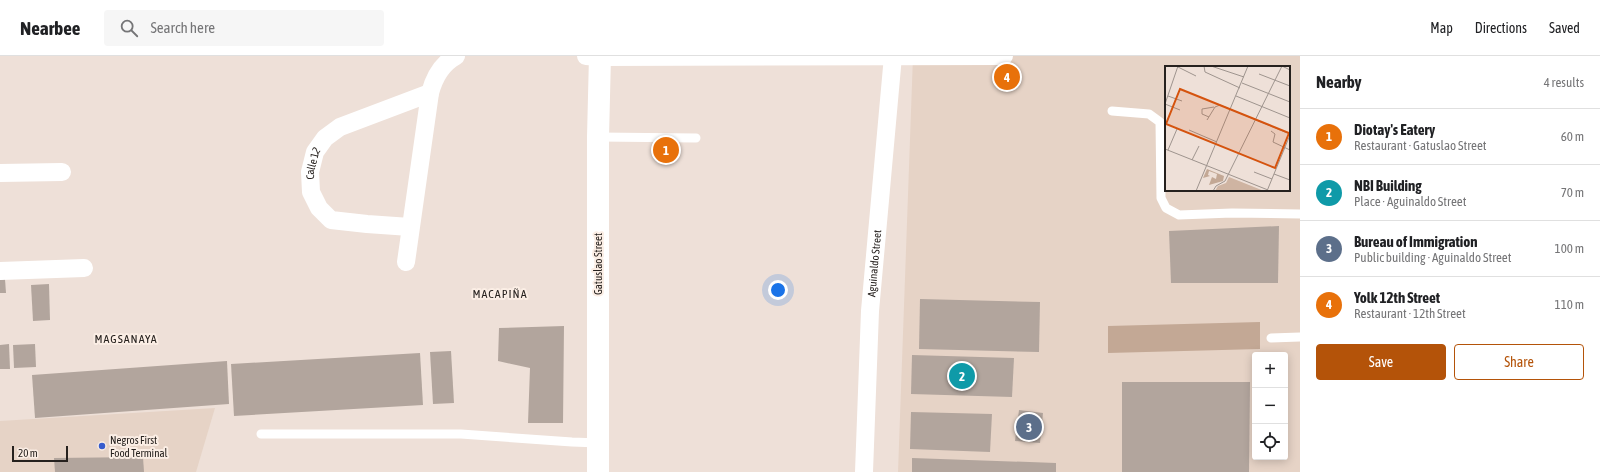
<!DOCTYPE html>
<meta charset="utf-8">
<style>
:root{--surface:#fff;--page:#f6f6f6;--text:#202124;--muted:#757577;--line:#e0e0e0;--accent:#b45309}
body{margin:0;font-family:"Asap Condensed",sans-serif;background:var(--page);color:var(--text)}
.controls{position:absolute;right:12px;bottom:12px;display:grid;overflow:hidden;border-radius:4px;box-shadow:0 2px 10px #0003}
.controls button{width:36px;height:36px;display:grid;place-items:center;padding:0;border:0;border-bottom:1px solid var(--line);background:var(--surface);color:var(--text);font:20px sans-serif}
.scale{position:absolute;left:12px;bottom:10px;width:56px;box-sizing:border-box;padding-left:4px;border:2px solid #26211e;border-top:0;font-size:11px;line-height:14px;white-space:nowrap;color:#26211e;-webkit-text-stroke:3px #fbeee5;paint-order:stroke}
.you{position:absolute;left:778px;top:234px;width:14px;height:14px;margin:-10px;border:3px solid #fff;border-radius:50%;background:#1a73e8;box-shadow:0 0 0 6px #1a73e833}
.badge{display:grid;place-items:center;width:26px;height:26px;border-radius:50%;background:var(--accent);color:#fff;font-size:13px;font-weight:700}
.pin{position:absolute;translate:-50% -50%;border:2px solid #fff;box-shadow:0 1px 4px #0006}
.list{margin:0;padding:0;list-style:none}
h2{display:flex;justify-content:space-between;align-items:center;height:52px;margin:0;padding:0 16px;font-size:17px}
h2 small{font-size:13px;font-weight:400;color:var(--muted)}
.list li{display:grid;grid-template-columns:26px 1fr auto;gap:12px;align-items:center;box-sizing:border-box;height:56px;padding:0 16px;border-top:1px solid var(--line)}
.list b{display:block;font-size:15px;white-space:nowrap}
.list p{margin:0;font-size:13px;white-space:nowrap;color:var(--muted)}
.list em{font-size:13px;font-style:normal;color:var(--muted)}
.actions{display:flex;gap:8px;padding:12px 16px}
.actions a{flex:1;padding:9px 0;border:1px solid var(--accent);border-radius:4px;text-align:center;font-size:14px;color:var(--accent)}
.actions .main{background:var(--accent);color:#fff}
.icon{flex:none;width:22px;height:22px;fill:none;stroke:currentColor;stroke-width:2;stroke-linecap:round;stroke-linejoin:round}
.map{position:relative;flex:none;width:1300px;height:416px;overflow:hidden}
header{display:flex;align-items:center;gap:24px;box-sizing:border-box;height:56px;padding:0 20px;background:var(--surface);border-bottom:1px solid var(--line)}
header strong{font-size:19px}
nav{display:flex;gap:22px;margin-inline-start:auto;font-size:14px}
.search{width:280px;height:36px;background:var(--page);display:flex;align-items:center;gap:10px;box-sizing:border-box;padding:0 14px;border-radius:4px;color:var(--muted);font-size:15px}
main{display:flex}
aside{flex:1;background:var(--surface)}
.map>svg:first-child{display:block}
.built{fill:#e6d3c6;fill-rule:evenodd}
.forest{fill:#c3a895}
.building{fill:#b2a59d}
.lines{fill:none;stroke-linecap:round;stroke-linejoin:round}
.lane{stroke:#fff;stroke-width:9}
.street{stroke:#fff;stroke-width:18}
.secondary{stroke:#fff;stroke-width:22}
.poi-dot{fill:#375ccd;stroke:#fbeee5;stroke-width:1.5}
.labels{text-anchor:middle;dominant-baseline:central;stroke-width:4;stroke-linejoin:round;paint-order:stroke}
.street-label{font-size:11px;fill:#26211e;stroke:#fbeee5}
.poi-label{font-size:11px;fill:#26211e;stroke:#fbeee5;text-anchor:start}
.neighbourhood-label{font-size:12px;letter-spacing:1px;fill:#26211e;stroke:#fbeee5}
.inset-road{fill:none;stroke:#9e948e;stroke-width:1}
.view{fill:#d5530e;fill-opacity:0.15;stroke:#d5530e;stroke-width:2}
.inset-edge{fill:none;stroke:#26211e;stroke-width:2}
</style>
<header>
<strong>Nearbee</strong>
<div class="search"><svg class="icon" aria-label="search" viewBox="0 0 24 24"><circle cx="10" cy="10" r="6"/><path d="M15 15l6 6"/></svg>Search here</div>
<nav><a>Map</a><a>Directions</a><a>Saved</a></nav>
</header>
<main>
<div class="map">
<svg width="1300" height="416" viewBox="0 0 1300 416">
<rect width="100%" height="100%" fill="#eee0d8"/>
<g class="built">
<path d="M913,0H1300V416H898ZM1166,11H1289V134H1166ZM1255,299H1285V401H1255Z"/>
<polygon points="215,352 196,416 0,416 0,365"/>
</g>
<polygon class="forest" points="1260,266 1260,293 1108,297 1108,270"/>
<g class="building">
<polygon points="1279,170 1278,227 1171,227 1169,175"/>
<polygon points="5,223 6,237 0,237 0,224"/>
<polygon points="49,228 50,264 33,265 31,229"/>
<polygon points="920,243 1040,246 1039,296 919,293"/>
<polygon points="564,270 563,367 528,367 530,312 498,305 499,272"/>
<polygon points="9,288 10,313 0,313 0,289"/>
<polygon points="35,288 36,311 14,312 13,289"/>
<polygon points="451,295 454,347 433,348 430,296"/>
<polygon points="420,297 423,349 234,360 231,308"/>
<polygon points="912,299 1014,302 1012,341 911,338"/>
<polygon points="227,305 229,348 35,362 32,319"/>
<polygon points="1122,326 1250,326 1249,416 1122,416"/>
<polygon points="1019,354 1043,357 1040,387 1015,385"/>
<polygon points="911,356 992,358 990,396 910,393"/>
<polygon points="143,401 144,416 55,416 54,402"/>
<polygon points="912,402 1056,407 1056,416 912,416"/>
</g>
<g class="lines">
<g class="lane">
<polyline points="1112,55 1149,58 1160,66 1161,142 1166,152 1179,159 1232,157 1300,158"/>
<polyline points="598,81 696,82"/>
<polyline points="1271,282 1300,281"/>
<polyline points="261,378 461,378 572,386 599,387"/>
</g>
<g class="street">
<polyline points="586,0 600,1 1004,0"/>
<polyline points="0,117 62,116"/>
<path id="s1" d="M410,171L367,168L331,164L319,152L311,136L310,116L315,96L325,82L340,71L430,37"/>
<path d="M406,206L430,37C434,22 441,8 456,0"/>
<polyline points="0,215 84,212"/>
<path id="s2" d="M864,416L870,255L893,0"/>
</g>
<polyline class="secondary" points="598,416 598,81 600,0"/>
</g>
<circle class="poi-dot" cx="102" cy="390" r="4"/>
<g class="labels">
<g class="street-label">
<text stroke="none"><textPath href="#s1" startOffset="143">Calle 12</textPath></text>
<text transform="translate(598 208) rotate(-90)">Gatuslao Street</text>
<text stroke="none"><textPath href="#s2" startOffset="209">Aguinaldo Street</textPath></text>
</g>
<g class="poi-label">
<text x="110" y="384">Negros First<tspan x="110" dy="13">Food Terminal</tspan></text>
</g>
<g class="neighbourhood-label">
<text x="500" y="238">MACAPIÑA</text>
<text x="126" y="283">MAGSANAYA</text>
</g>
</g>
<g transform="translate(1165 10)">
<rect width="125" height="125" fill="#eee0d8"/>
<path d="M64,111L99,125H50L53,120L61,117Z" fill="#cfb4a2"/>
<path d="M42,103L59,110L58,115L44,119L47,111L51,113L52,108L44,105L43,109L45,110L38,112Z" fill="#c3a895"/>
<path class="inset-road" d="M39,0L40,6L75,22M46,0L79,11M13,1L31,10M94,8L125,20M77,17L125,36M3,30L17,35M71,30L125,52M0,38L15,44M0,38L13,0M44,51L37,48V43L49,41M42,54L50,41L55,39L125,68M24,64L52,76M106,65L110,68L108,76L125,84M0,83L103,124M3,84L12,63M27,94L34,80M89,106L107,113M109,108L125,114M31,125L83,0M48,125L51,120L60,115L117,0L125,4M102,125L125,69"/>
<path class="view" d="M15,23L124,67L110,102L1,58Z"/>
<rect width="125" height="125" class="inset-edge"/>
</g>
</svg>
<div class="controls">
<button>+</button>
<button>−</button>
<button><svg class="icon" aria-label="locate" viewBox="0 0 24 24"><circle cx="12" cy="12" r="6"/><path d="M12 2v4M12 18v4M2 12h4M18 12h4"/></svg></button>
</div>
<div class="scale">20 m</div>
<div class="you"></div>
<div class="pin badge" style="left:666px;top:94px;background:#e8710a">1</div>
<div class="pin badge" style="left:962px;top:320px;background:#0f9aa8">2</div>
<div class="pin badge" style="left:1029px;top:371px;background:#5c6f8a">3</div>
<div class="pin badge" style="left:1007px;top:21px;background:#e8710a">4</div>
</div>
<aside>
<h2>Nearby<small>4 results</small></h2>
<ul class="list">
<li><span class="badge" style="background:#e8710a">1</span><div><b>Diotay's Eatery</b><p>Restaurant · Gatuslao Street</p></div><em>60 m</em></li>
<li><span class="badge" style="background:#0f9aa8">2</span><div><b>NBI Building</b><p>Place · Aguinaldo Street</p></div><em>70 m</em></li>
<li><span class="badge" style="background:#5c6f8a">3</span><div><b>Bureau of Immigration</b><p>Public building · Aguinaldo Street</p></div><em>100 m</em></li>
<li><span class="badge" style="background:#e8710a">4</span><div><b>Yolk 12th Street</b><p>Restaurant · 12th Street</p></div><em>110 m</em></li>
</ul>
<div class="actions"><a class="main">Save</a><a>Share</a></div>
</aside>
</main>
